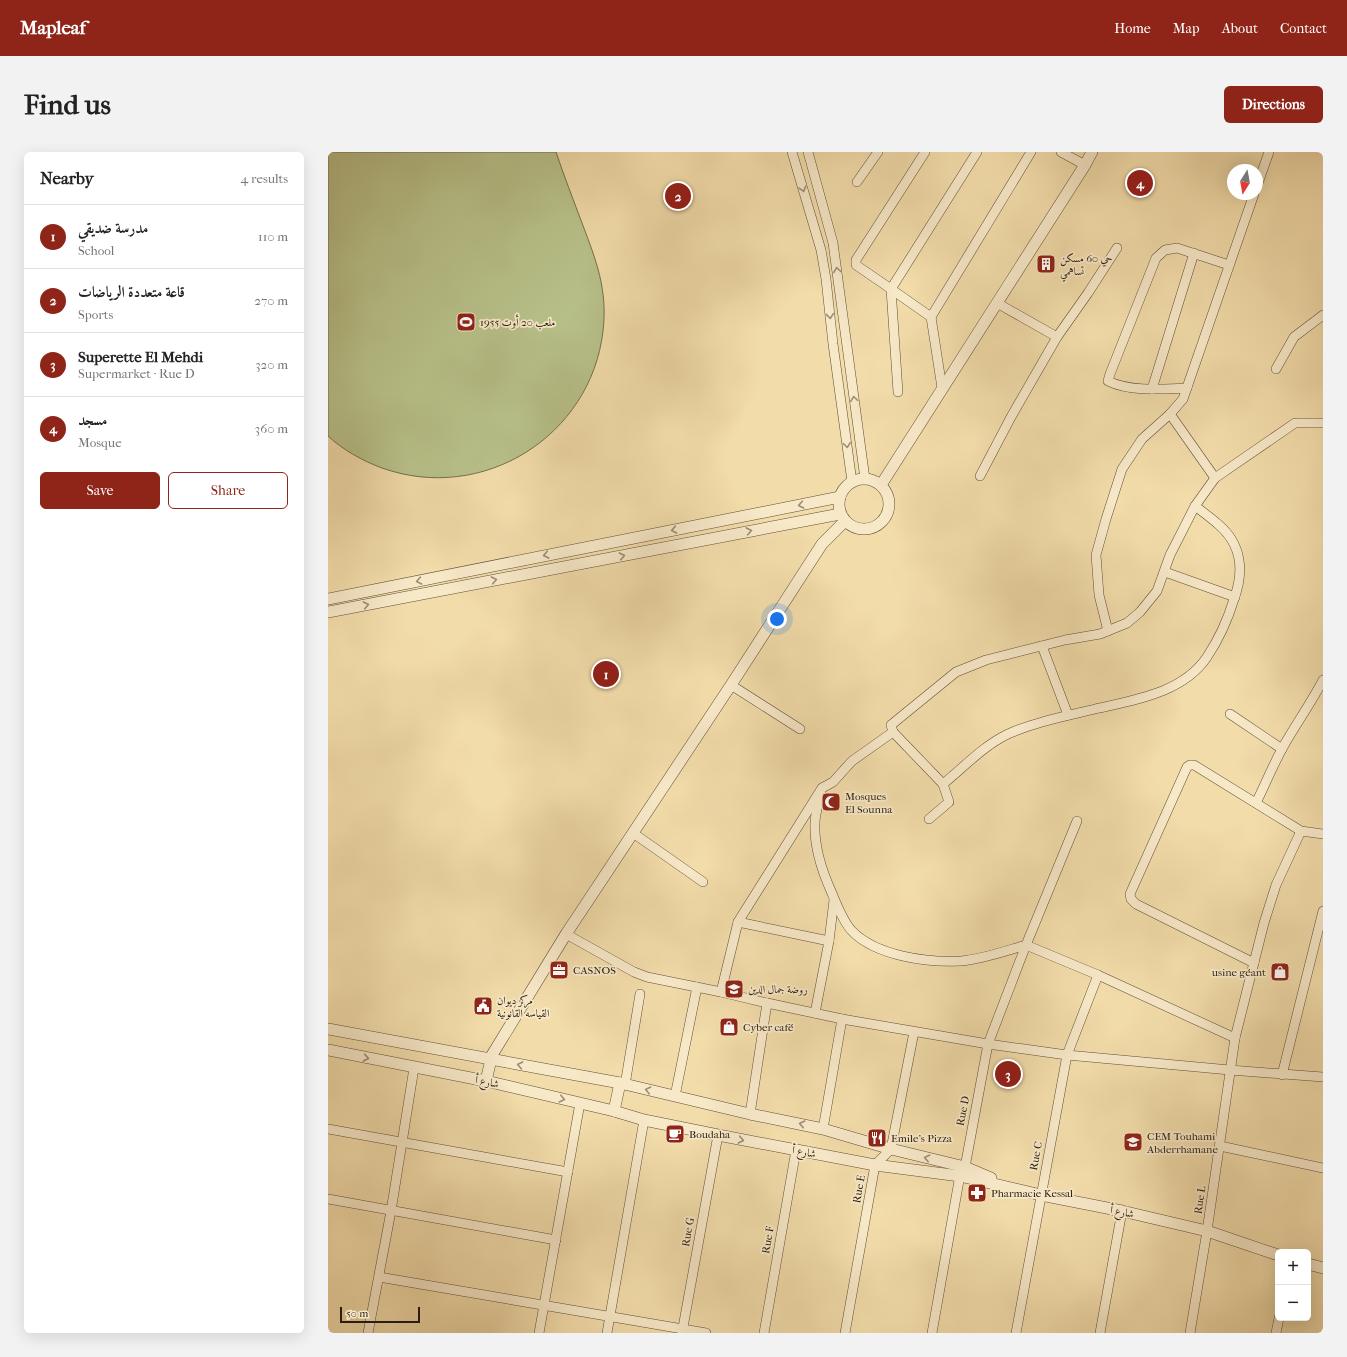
<!DOCTYPE html>
<meta charset="utf-8">
<style>
:root{--surface:#fff;--page:#f2f2f2;--text:#222;--muted:#767676;--line:#e0e0e0;--accent:#8f2418}
body{margin:0;font-family:"IM FELL French Canon",Amiri,serif;background:var(--page);color:var(--text)}
.controls{position:absolute;right:12px;bottom:12px;display:grid;overflow:hidden;border-radius:6px;box-shadow:0 4px 16px #0002}
.controls button{width:36px;height:36px;display:grid;place-items:center;padding:0;border:0;border-bottom:1px solid var(--line);background:var(--surface);color:var(--text);font:20px sans-serif}
.compass{position:absolute;left:899px;top:12px;width:36px;height:36px;border-radius:50%;background:var(--surface);box-shadow:0 4px 16px #0002;rotate:191deg}
.scale{position:absolute;left:12px;bottom:10px;width:80px;box-sizing:border-box;padding-left:4px;border:2px solid #2c1e0f;border-top:0;font-size:11px;line-height:14px;white-space:nowrap;color:#2c1e0f;-webkit-text-stroke:3px #f7e8c8;paint-order:stroke}
.you{position:absolute;left:449px;top:467px;width:14px;height:14px;margin:-10px;border:3px solid #fff;border-radius:50%;background:#1a73e8;box-shadow:0 0 0 6px #1a73e833}
.badge{display:grid;place-items:center;width:26px;height:26px;border-radius:50%;background:var(--accent);color:#fff;font-size:13px;font-weight:700}
.pin{position:absolute;translate:-50% -50%;border:2px solid #fff;box-shadow:0 1px 4px #0006}
.list{margin:0;padding:0;list-style:none}
h2{display:flex;justify-content:space-between;align-items:center;height:52px;margin:0;padding:0 16px;font-size:17px}
h2 small{font-size:13px;font-weight:400;color:var(--muted)}
.list li{display:grid;grid-template-columns:26px 1fr auto;gap:12px;align-items:center;box-sizing:border-box;height:64px;padding:0 16px;border-top:1px solid var(--line)}
.list b{display:block;font-size:15px;white-space:nowrap}
.list p{margin:0;font-size:13px;white-space:nowrap;color:var(--muted)}
.list em{font-size:13px;font-style:normal;color:var(--muted)}
.actions{display:flex;gap:8px;padding:12px 16px}
.actions a{flex:1;padding:9px 0;border:1px solid var(--accent);border-radius:6px;text-align:center;font-size:14px;color:var(--accent)}
.actions .main{background:var(--accent);color:#fff}
.map{position:relative;flex:none;width:995px;height:1181px;overflow:hidden;border-radius:6px}
header{display:flex;align-items:center;gap:24px;box-sizing:border-box;height:56px;padding:0 20px;background:var(--accent);color:#fff}
header strong{font-size:19px}
nav{display:flex;gap:22px;margin-inline-start:auto;font-size:14px}
.intro{display:flex;align-items:center;justify-content:space-between;box-sizing:border-box;height:96px;padding:0 24px}
h1{margin:0;font-size:28px}
.button{padding:10px 18px;border-radius:6px;background:var(--accent);color:#fff;font-size:14px;font-weight:700}
main{display:flex;gap:24px;padding:0 24px}
aside{flex:1;background:var(--surface);border-radius:6px;box-shadow:0 4px 16px #0002}
.map>svg:first-child{display:block}
.green{fill:#b8c18a;stroke:#72704c}
.lines{fill:none;stroke-linecap:round;stroke-linejoin:round}
.minor-casing{stroke:#5e4e36;stroke-width:10}
.tertiary-casing{stroke:#5e4e36;stroke-width:12}
.minor{stroke:#f7e8c8;stroke-width:9}
.tertiary{stroke:#f7e8c8;stroke-width:11}
.oneway{stroke:#9c8d75}
.labels{text-anchor:middle;dominant-baseline:central;stroke-width:3.5;stroke-linejoin:round;paint-order:stroke}
.poi-label{font-size:11px;fill:#2c1e0f;stroke:#f7e8c8;text-anchor:start}
.street-label{font-size:11px;fill:#2c1e0f;stroke:#f7e8c8}
</style>
<header>
<strong>Mapleaf</strong>
<nav><a>Home</a><a>Map</a><a>About</a><a>Contact</a></nav>
</header>
<div class="intro"><h1>Find us</h1><a class="button">Directions</a></div>
<main>
<aside>
<h2>Nearby<small>4 results</small></h2>
<ul class="list">
<li><span class="badge">1</span><div><b>مدرسة ضديقي</b><p>School</p></div><em>110 m</em></li>
<li><span class="badge">2</span><div><b>قاعة متعددة الرياضات</b><p>Sports</p></div><em>270 m</em></li>
<li><span class="badge">3</span><div><b>Superette El Mehdi</b><p>Supermarket · Rue D</p></div><em>320 m</em></li>
<li><span class="badge">4</span><div><b>مسجد</b><p>Mosque</p></div><em>360 m</em></li>
</ul>
<div class="actions"><a class="main">Save</a><a>Share</a></div>
</aside>
<div class="map">
<svg width="995" height="1181" viewBox="0 0 995 1181">
<rect width="100%" height="100%" fill="#f2dcaa"/>
<filter id="stains"><feTurbulence type="fractalNoise" baseFrequency=".005" numOctaves="4"/><feColorMatrix values="0 0 0 0 .2 0 0 0 0 .09 0 0 0 0 .02 0 0 0 .5 -.17"/></filter>
<radialGradient id="worn" r=".72"><stop offset=".6" stop-color="#630" stop-opacity="0"/><stop offset="1" stop-color="#630" stop-opacity=".3"/></radialGradient>
<path class="green" d="M0,0H228C236,24 245,47 254,71C268,108 280,138 275,179C263,284 155,352 54,316C35,309 15,298 0,284Z"/>
<g class="lines">
<g class="minor-casing">
<g id="minor">
<polyline points="464,0 493,98 498,127 505,192 524,330"/>
<polyline points="480,0 505,91 537,327"/>
<polyline points="597,0 528,108 528,113 563,137 649,0"/>
<polyline points="733,0 757,13"/>
<polyline points="529,30 550,0"/>
<polyline points="929,34 941,0"/>
<polyline points="563,137 603,165 703,0"/>
<polyline points="563,137 570,240"/>
<polyline points="669,151 729,185"/>
<polyline points="603,165 614,236"/>
<polyline points="948,217 966,185 995,163"/>
<path d="M859,236C834,237 802,240 780,229L782,222L828,106L837,98L849,96L901,113"/>
<polyline points="824,237 866,101"/>
<polyline points="842,262 855,247 926,42"/>
<polyline points="652,324 683,265 729,185 760,141 789,96"/>
<polyline points="837,420 907,445"/>
<polyline points="780,479 771,443 768,403 778,367 794,317 814,287 842,262 887,326"/>
<polyline points="714,494 740,563"/>
<polyline points="403,533 472,577"/>
<polyline points="902,562 954,597"/>
<path d="M565,580L615,632C636,615 655,594 680,582C707,570 738,564 767,557C806,548 855,541 879,505C891,487 900,467 906,447C916,420 914,393 891,373C883,366 875,360 867,354"/>
<path d="M493,641C491,651 487,661 487,671C486,693 494,719 503,739C508,751 515,770 524,779C548,804 600,811 633,809C655,807 677,799 698,793L749,669"/>
<path d="M928,651C937,633 945,613 955,595C968,572 983,551 995,528"/>
<polyline points="601,667 621,650 615,632"/>
<polyline points="305,681 375,730"/>
<polyline points="410,770 501,789"/>
<polyline points="238,782 306,820 319,825 393,840 439,851 514,867 660,892 739,903 902,918 995,925"/>
<polyline points="926,811 808,752 803,747 802,742 859,615 862,613 866,613 973,679 995,682"/>
<polyline points="393,840 410,770 494,636 505,630 524,609 565,580 563,573 628,520 658,508 737,488 772,482 799,471 812,460 829,439 842,403 867,354 887,326 967,271 995,271"/>
<polyline points="487,861 501,789 506,748"/>
<polyline points="954,923 995,759"/>
<polyline points="297,933 312,842"/>
<polyline points="347,944 369,835"/>
<polyline points="422,962 439,851"/>
<polyline points="0,977 240,1020"/>
<polyline points="495,977 514,867"/>
<polyline points="892,994 995,1016"/>
<polyline points="0,1047 228,1088"/>
<polyline points="51,1125 378,1181"/>
<polyline points="40,1181 63,1059 86,916"/>
<polyline points="211,1181 252,951"/>
<polyline points="279,1181 316,968"/>
<polyline points="354,1181 390,983"/>
<polyline points="436,1181 468,998"/>
<polyline points="517,1181 547,1013 563,997 586,880"/>
<polyline points="604,1181 632,1023 637,1015 660,892 698,793 770,823 907,886"/>
<polyline points="688,1181 739,903 770,823"/>
<polyline points="772,1181 794,1059"/>
<polyline points="862,1181 879,1079 907,886 936,771 948,733 973,679"/>
<polyline points="948,1181 951,1166"/>
</g>
</g>
<g class="tertiary-casing">
<g id="tertiary">
<circle cx="536" cy="352" r="25"/>
<polyline points="553,333 757,13 764,0"/>
<polyline points="0,447 512,345"/>
<polyline points="0,460 512,362"/>
<polyline points="0,877 292,931 422,962 495,977 563,997 637,1015 663,1026"/>
<polyline points="0,898 158,929 286,959 316,968 390,983 547,1013 632,1024 713,1043 794,1059 879,1079 950,1103"/>
<polyline points="158,929 164,903 238,782 403,533 494,392 517,369"/>
<polyline points="286,959 292,931"/>
<polyline points="980,1112 995,1116"/>
</g>
</g>
<use href="#minor" class="minor"/>
<use href="#tertiary" class="tertiary"/>
</g>
<defs><path id="oneway-chevron" d="M-2-3.5L2.5 0L-2 3.5" fill="none" stroke-width="1.6" stroke-linecap="round" stroke-linejoin="round"/></defs>
<g class="oneway">
<use href="#oneway-chevron" transform="translate(475 37) rotate(73)"/>
<use href="#oneway-chevron" transform="translate(509 118) rotate(-98)"/>
<use href="#oneway-chevron" transform="translate(502 164) rotate(84)"/>
<use href="#oneway-chevron" transform="translate(526 247) rotate(-98)"/>
<use href="#oneway-chevron" transform="translate(519 293) rotate(82)"/>
<use href="#oneway-chevron" transform="translate(473 353) rotate(169)"/>
<use href="#oneway-chevron" transform="translate(346 378) rotate(169)"/>
<use href="#oneway-chevron" transform="translate(421 379) rotate(-11)"/>
<use href="#oneway-chevron" transform="translate(218 403) rotate(169)"/>
<use href="#oneway-chevron" transform="translate(294 404) rotate(-11)"/>
<use href="#oneway-chevron" transform="translate(166 428) rotate(-11)"/>
<use href="#oneway-chevron" transform="translate(91 429) rotate(169)"/>
<use href="#oneway-chevron" transform="translate(38 453) rotate(-11)"/>
<use href="#oneway-chevron" transform="translate(38 906) rotate(11)"/>
<use href="#oneway-chevron" transform="translate(192 913) rotate(-169)"/>
<use href="#oneway-chevron" transform="translate(320 938) rotate(-167)"/>
<use href="#oneway-chevron" transform="translate(234 947) rotate(13)"/>
<use href="#oneway-chevron" transform="translate(474 972) rotate(-168)"/>
<use href="#oneway-chevron" transform="translate(413 988) rotate(11)"/>
<use href="#oneway-chevron" transform="translate(599 1006) rotate(-167)"/>
</g>
<defs>
<g id="building-square" transform="scale(1)"><rect x="-9" y="-9" width="18" height="18" rx="4" fill="#8f2418" stroke="#f7e8c8"/><path d="M-4-6H4V6H1V3H-1V6H-4ZM-2.5-4.3h1.7v1.8h-1.7ZM.8-4.3h1.7v1.8H.8ZM-2.5-1h1.7V.8h-1.7ZM.8-1h1.7V.8H.8Z" fill="#fff"/></g>
<g id="stadium-square" transform="scale(1)"><rect x="-9" y="-9" width="18" height="18" rx="4" fill="#8f2418" stroke="#f7e8c8"/><path d="M0-5a6.5 5 0 1 0 0 10a6.5 5 0 1 0 0-10ZM-3.5-1.8h7v3.6h-7Z" fill="#fff"/></g>
<g id="mosque-square" transform="scale(1)"><rect x="-9" y="-9" width="18" height="18" rx="4" fill="#8f2418" stroke="#f7e8c8"/><path d="M3.5-4.9A6 6 0 1 0 3.5 4.9A5 5 0 1 1 3.5-4.9Z" fill="#fff"/></g>
<g id="office-square" transform="scale(1)"><rect x="-9" y="-9" width="18" height="18" rx="4" fill="#8f2418" stroke="#f7e8c8"/><path d="M-6-3h4V-5.5h4V-3h4V5H-6ZM-1-4.5V-3h2v-1.5ZM-6 0V1H6V0Z" fill="#fff"/></g>
<g id="shop-square" transform="scale(1)"><rect x="-9" y="-9" width="18" height="18" rx="4" fill="#8f2418" stroke="#f7e8c8"/><path d="M-5-2.5h2.3a2.7 3.5 0 0 1 5.4 0H5L5.5 6h-11ZM-1.5-2.5h3a1.5 2.3 0 0 0-3 0Z" fill="#fff"/></g>
<g id="school-square" transform="scale(1)"><rect x="-9" y="-9" width="18" height="18" rx="4" fill="#8f2418" stroke="#f7e8c8"/><path d="M0-5L7-2L0 1L-7-2ZM-4 1L0 2.5L4 1V4Q0 6-4 4Z" fill="#fff"/></g>
<g id="civic-square" transform="scale(1)"><rect x="-9" y="-9" width="18" height="18" rx="4" fill="#8f2418" stroke="#f7e8c8"/><path d="M-.6-6.5H3V-4.5H.6V-3L4-1V1h2V6H-6V1h2V-1L-.6-3ZM-1.2 2.5V6h2.4V2.5Z" fill="#fff"/></g>
<g id="cafe-square" transform="scale(1)"><rect x="-9" y="-9" width="18" height="18" rx="4" fill="#8f2418" stroke="#f7e8c8"/><path d="M-5.5-4.5H6V0H3Q3 3.5 0 3.5H-2.5Q-5.5 3.5-5.5 0ZM3-3.2v2h1.7v-2ZM-6 4.5H4V6H-6Z" fill="#fff"/></g>
<g id="restaurant-square" transform="scale(1)"><rect x="-9" y="-9" width="18" height="18" rx="4" fill="#8f2418" stroke="#f7e8c8"/><path d="M-5-6h1v4h1v-4h1v4h1v-4h1v5L-1.5 .5V6h-2V.5L-5-1ZM5-6V6H3V1.5H1.5Q1.5-4 5-6Z" fill="#fff"/></g>
<g id="pharmacy-square" transform="scale(1)"><rect x="-9" y="-9" width="18" height="18" rx="4" fill="#8f2418" stroke="#f7e8c8"/><path d="M-2-6h4v4h4v4h-4v4h-4v-4h-4v-4h4Z" fill="#fff"/></g>
</defs>
<g fill-rule="evenodd">
<use href="#building-square" x="718" y="112"/>
<use href="#stadium-square" x="138" y="170"/>
<use href="#mosque-square" x="503" y="650"/>
<use href="#office-square" x="231" y="818"/>
<use href="#shop-square" x="952" y="820"/>
<use href="#school-square" x="406" y="837"/>
<use href="#civic-square" x="155" y="854"/>
<use href="#shop-square" x="401" y="875"/>
<use href="#cafe-square" x="347" y="982"/>
<use href="#restaurant-square" x="549" y="986"/>
<use href="#school-square" x="805" y="990"/>
<use href="#pharmacy-square" x="649" y="1041"/>
</g>
<g class="labels">
<g class="poi-label">
<text x="732" y="106">حي 60 مسكن<tspan x="732" dy="13">تساهمي</tspan></text>
<text x="152" y="170">ملعب 20 أوت 1955</text>
<text x="517" y="644">Mosques<tspan x="517" dy="13">El Sounna</tspan></text>
<text x="245" y="818">CASNOS</text>
<text x="938" y="820" text-anchor="end">usine géant</text>
<text x="420" y="837">روضة جمال الدين</text>
<text x="169" y="848">مركز ديوان<tspan x="169" dy="13">القياسه القانونية</tspan></text>
<text x="415" y="875">Cyber café</text>
<text x="361" y="982">Boudaha</text>
<text x="819" y="984">CEM Touhami<tspan x="819" dy="13">Abderrhamane</tspan></text>
<text x="563" y="986">Emile's Pizza</text>
<text x="663" y="1041">Pharmacie Kessal</text>
</g>
<g class="street-label">
<text transform="translate(159 930) rotate(12)">شارع أ</text>
<text transform="translate(635 959) rotate(-79)">Rue D</text>
<text transform="translate(476 1000) rotate(11)">شارع أ</text>
<text transform="translate(708 1004) rotate(-79)">Rue C</text>
<text transform="translate(531 1037) rotate(-80)">Rue E</text>
<text transform="translate(872 1048) rotate(-82)">Rue L</text>
<text transform="translate(794 1060) rotate(12)">شارع أ</text>
<text transform="translate(360 1080) rotate(-80)">Rue G</text>
<text transform="translate(440 1088) rotate(-80)">Rue F</text>
</g>
</g>
<rect width="100%" height="100%" filter="url(#stains)"/>
<rect width="100%" height="100%" fill="url(#worn)"/>
</svg>
<div class="controls">
<button>+</button>
<button>−</button>
</div>
<svg class="compass" viewBox="-18 -18 36 36"><path d="M0-13l5 13h-10z" fill="#e53935"/><path d="M0 13l5-13h-10z" fill="#767676"/></svg>
<div class="scale">50 m</div>
<div class="you"></div>
<div class="pin badge" style="left:278px;top:522px">1</div>
<div class="pin badge" style="left:350px;top:44px">2</div>
<div class="pin badge" style="left:680px;top:922px">3</div>
<div class="pin badge" style="left:812px;top:31px">4</div>
</div>
</main>
